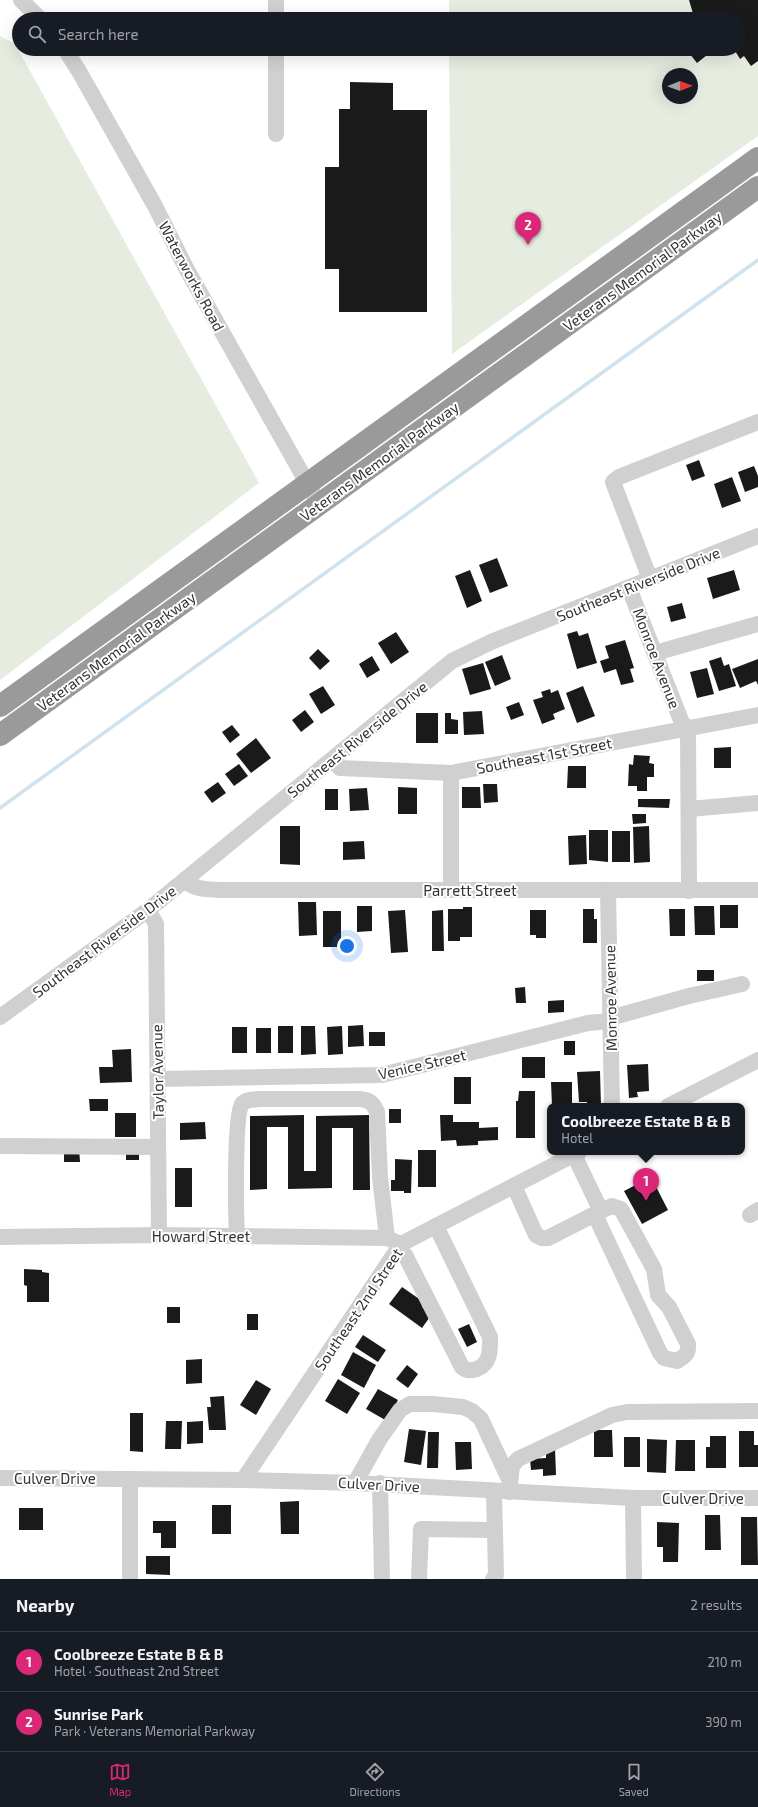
<!DOCTYPE html>
<meta charset="utf-8">
<style>
:root{--surface:#171b24;--page:#242831;--text:#f1f3f6;--muted:#9ea1a6;--line:#363941;--accent:#db2777}
body{margin:0;font-family:"Exo 2",sans-serif;background:var(--page);color:var(--text)}
.compass{position:absolute;left:662px;top:68px;width:36px;height:36px;border-radius:50%;background:var(--surface);box-shadow:0 4px 16px #0002;rotate:89deg}
.you{position:absolute;left:347px;top:946px;width:14px;height:14px;margin:-10px;border:3px solid #fff;border-radius:50%;background:#1a73e8;box-shadow:0 0 0 6px #1a73e833}
.badge{display:grid;place-items:center;width:26px;height:26px;border-radius:50%;background:var(--accent);color:#fff;font-size:13px;font-weight:700}
.pin{position:absolute;translate:-50% -33px;filter:drop-shadow(0 1px 2px #0008)}
.pin::after{content:'';position:absolute;top:21px;width:14px;height:12px;background:inherit;clip-path:polygon(0 0,100% 0,50% 100%)}
.popup{position:absolute;left:547px;top:1103px;width:198px;height:52px;box-sizing:border-box;display:grid;place-content:center;border-radius:8px;background:var(--surface);filter:drop-shadow(0 1px 3px #0005);font-size:13px;white-space:nowrap;color:var(--muted)}
.popup b{font-size:15px;color:var(--text)}
.popup::after{content:'';position:absolute;left:50%;top:100%;margin-left:-8px;border:8px solid transparent;border-top-color:var(--surface)}
.list{margin:0;padding:0;list-style:none}
h2{display:flex;justify-content:space-between;align-items:center;height:52px;margin:0;padding:0 16px;font-size:17px}
h2 small{font-size:13px;font-weight:400;color:var(--muted)}
.list li{display:grid;grid-template-columns:26px 1fr auto;gap:12px;align-items:center;box-sizing:border-box;height:60px;padding:0 16px;border-top:1px solid var(--line)}
.list b{display:block;font-size:15px;white-space:nowrap}
.list p{margin:0;font-size:13px;white-space:nowrap;color:var(--muted)}
.list em{font-size:13px;font-style:normal;color:var(--muted)}
.icon{flex:none;width:22px;height:22px;fill:none;stroke:currentColor;stroke-width:2;stroke-linecap:round;stroke-linejoin:round}
.map{position:relative;flex:none;width:758px;height:1579px;overflow:hidden}
.search{position:absolute;background:var(--surface);box-shadow:0 4px 16px #0002;left:12px;right:12px;top:12px;height:44px;display:flex;align-items:center;gap:10px;box-sizing:border-box;padding:0 14px;border-radius:22px;color:var(--muted);font-size:15px}
.sheet{height:172px;background:var(--surface)}
nav{display:flex;justify-content:space-around;align-items:center;box-sizing:border-box;height:56px;border-top:1px solid var(--line);background:var(--surface);font-size:11px;color:var(--muted)}
nav a{display:grid;justify-items:center;gap:2px}
nav .on{color:var(--accent)}
.map>svg:first-child{display:block}
.green{fill:#e6ecdf;fill-rule:evenodd}
.lines{fill:none;stroke-linecap:round;stroke-linejoin:round}
.stream{stroke:#cfe2ee;stroke-width:3.5}
.building{fill:#1a1a1a}
.minor{stroke:#d0d0d0;stroke-width:16}
.highway{stroke:#9a9a9a;stroke-width:22}
.labels{text-anchor:middle;dominant-baseline:central;stroke-width:4;stroke-linejoin:round;paint-order:stroke}
.street-label{font-size:15px;fill:#333;stroke:#fff}
</style>
<div class="map">
<svg width="758" height="1579" viewBox="0 0 758 1579">
<rect width="100%" height="100%" fill="#fff"/>
<g class="green">
<path d="M449,0H758V136L452,354L449,49H739V19H449ZM668,74H692V98H668Z"/>
<polygon points="0,36 15,44 259,483 0,680"/>
</g>
<g class="lines">
<polyline class="stream" points="0,808 758,260"/>
</g>
<g class="building">
<polygon points="689,0 758,0 758,61 751,66 744,56 740,59 734,49 739,49 739,19 691,19 694,17"/>
<polygon points="686,49 722,49 715,55 712,51 697,63"/>
<polygon points="350,82 393,83 393,110 427,110 427,312 339,312 339,269 325,269 325,167 339,167 339,109 350,109"/>
<polygon points="699,460 705,476 692,481 686,465"/>
<polygon points="754,466 758,476 758,487 745,492 738,472"/>
<polygon points="732,477 741,501 722,508 714,484"/>
<polygon points="497,558 508,586 490,593 479,565"/>
<polygon points="470,570 482,601 467,608 455,576"/>
<polygon points="734,570 740,590 713,599 707,578"/>
<polygon points="682,603 686,618 671,622 667,607"/>
<polygon points="577,631 579,636 588,633 597,663 577,669 567,634"/>
<polygon points="396,632 409,652 391,664 378,643"/>
<polygon points="625,640 634,668 630,669 634,682 621,685 616,669 604,673 600,661 609,658 605,646"/>
<polygon points="318,649 330,661 320,670 309,658"/>
<polygon points="502,655 511,679 495,686 485,662"/>
<polygon points="372,656 380,670 367,678 359,664"/>
<polygon points="721,657 724,666 729,664 736,686 719,691 709,661"/>
<polygon points="758,659 758,685 756,681 740,688 732,669"/>
<polygon points="483,663 491,689 470,695 462,669"/>
<polygon points="707,668 714,694 697,698 690,672"/>
<polygon points="323,686 335,705 321,714 309,694"/>
<polygon points="583,686 595,716 577,723 566,693"/>
<polygon points="550,689 551,693 558,690 565,709 553,714 555,719 542,724 533,700 543,697 541,692"/>
<polygon points="519,702 524,715 511,720 506,707"/>
<polygon points="305,710 314,722 301,732 292,720"/>
<polygon points="482,711 484,734 464,735 463,712"/>
<rect x="416" y="713" width="22" height="30"/>
<polygon points="445,713 451,713 451,719 458,720 458,734 445,734"/>
<polygon points="232,725 240,735 230,743 222,732"/>
<polygon points="256,738 271,758 251,773 236,754"/>
<polygon points="731,747 731,768 714,768 714,748"/>
<polygon points="634,755 650,756 649,763 654,764 654,777 647,777 647,791 637,791 637,786 628,786 629,764 633,765"/>
<polygon points="239,764 248,776 234,786 225,774"/>
<polygon points="568,766 586,766 586,788 567,788"/>
<polygon points="218,782 226,793 212,803 204,792"/>
<polygon points="483,784 497,784 498,802 484,803"/>
<polygon points="398,787 417,788 417,814 398,814"/>
<polygon points="462,787 480,787 481,808 462,808"/>
<polygon points="367,788 369,810 350,811 349,789"/>
<rect x="325" y="789" width="13" height="21"/>
<polygon points="638,799 670,799 669,808 638,807"/>
<polygon points="632,814 646,814 646,823 633,824"/>
<polygon points="280,826 300,826 300,865 280,864"/>
<polygon points="649,826 650,862 634,863 633,827"/>
<polygon points="589,830 608,830 608,862 589,860"/>
<rect x="612" y="831" width="18" height="31"/>
<polygon points="586,835 587,864 569,865 568,836"/>
<polygon points="364,841 365,859 343,860 343,842"/>
<polygon points="298,902 316,902 317,935 299,936"/>
<rect x="720" y="905" width="18" height="23"/>
<polygon points="357,906 372,906 372,931 357,932"/>
<polygon points="694,906 714,906 715,935 695,935"/>
<polygon points="463,907 472,907 472,937 460,937 460,941 448,941 448,909 463,909"/>
<polygon points="583,909 594,909 594,919 597,919 597,943 583,943"/>
<polygon points="669,909 685,909 685,936 670,936"/>
<polygon points="405,910 408,952 391,953 388,911"/>
<polygon points="443,910 444,951 432,951 432,911"/>
<polygon points="530,910 546,910 546,938 536,938 536,935 530,935"/>
<rect x="323" y="911" width="18" height="36"/>
<rect x="697" y="970" width="17" height="11"/>
<polygon points="525,987 526,1003 516,1003 515,988"/>
<polygon points="564,1000 564,1012 548,1013 548,1001"/>
<polygon points="363,1025 364,1046 348,1047 348,1026"/>
<rect x="278" y="1026" width="15" height="27"/>
<polygon points="301,1026 315,1026 316,1054 301,1055"/>
<polygon points="342,1026 343,1054 328,1055 327,1027"/>
<rect x="232" y="1027" width="15" height="26"/>
<rect x="256" y="1028" width="15" height="25"/>
<rect x="369" y="1032" width="16" height="14"/>
<rect x="564" y="1041" width="11" height="14"/>
<polygon points="131,1049 132,1082 100,1083 99,1067 113,1067 112,1050"/>
<rect x="522" y="1057" width="23" height="21"/>
<polygon points="648,1064 649,1091 637,1092 638,1097 629,1098 627,1065"/>
<polygon points="600,1071 601,1106 587,1106 587,1102 579,1102 577,1072"/>
<rect x="454" y="1077" width="17" height="27"/>
<polygon points="551,1082 572,1082 572,1106 552,1106"/>
<polygon points="519,1091 535,1091 535,1138 516,1138 516,1101 518,1101"/>
<polygon points="89,1099 108,1099 108,1111 90,1111"/>
<rect x="389" y="1109" width="12" height="14"/>
<rect x="115" y="1113" width="21" height="24"/>
<polygon points="304,1115 304,1171 316,1171 316,1116 369,1115 370,1190 353,1190 353,1128 332,1128 332,1188 288,1189 288,1127 267,1127 267,1189 250,1190 250,1116"/>
<polygon points="440,1115 453,1115 453,1122 479,1122 479,1128 498,1127 498,1140 478,1141 478,1145 457,1146 456,1140 441,1141"/>
<polygon points="205,1122 206,1139 180,1140 180,1123"/>
<polygon points="64,1147 79,1147 80,1162 64,1162"/>
<rect x="126" y="1148" width="13" height="12"/>
<rect x="418" y="1150" width="18" height="37"/>
<polygon points="395,1159 412,1160 411,1193 404,1193 404,1191 391,1191 391,1180 395,1180"/>
<rect x="175" y="1168" width="17" height="39"/>
<polygon points="651,1177 668,1210 642,1224 624,1191"/>
<polygon points="24,1269 42,1270 42,1272 49,1273 49,1302 27,1302 27,1286 24,1285"/>
<polygon points="402,1287 425,1303 422,1307 432,1314 422,1328 389,1304"/>
<rect x="167" y="1307" width="13" height="16"/>
<rect x="247" y="1314" width="11" height="16"/>
<polygon points="469,1324 477,1342 467,1347 458,1329"/>
<polygon points="363,1335 386,1350 378,1362 355,1347"/>
<polygon points="353,1352 376,1365 364,1388 341,1375"/>
<polygon points="202,1359 202,1383 186,1384 186,1360"/>
<polygon points="407,1365 418,1374 408,1388 396,1379"/>
<polygon points="338,1379 360,1393 347,1414 325,1401"/>
<polygon points="256,1380 271,1389 256,1415 240,1405"/>
<polygon points="378,1389 398,1400 387,1421 366,1409"/>
<polygon points="224,1396 226,1430 209,1430 207,1407 211,1407 210,1397"/>
<polygon points="130,1413 143,1413 143,1452 130,1451"/>
<polygon points="166,1421 182,1421 181,1449 165,1449"/>
<polygon points="203,1421 203,1443 187,1444 187,1422"/>
<polygon points="409,1429 426,1431 421,1465 404,1462"/>
<polygon points="594,1430 612,1430 613,1457 594,1457"/>
<polygon points="739,1431 754,1431 754,1445 758,1445 758,1467 739,1467"/>
<polygon points="428,1432 439,1432 438,1468 427,1468"/>
<polygon points="710,1436 726,1436 726,1468 706,1468 706,1447 710,1447"/>
<rect x="624" y="1437" width="16" height="30"/>
<polygon points="647,1439 667,1440 666,1473 647,1472"/>
<polygon points="676,1440 695,1440 695,1471 675,1471"/>
<polygon points="455,1442 471,1442 472,1469 456,1470"/>
<polygon points="546,1448 555,1448 556,1475 543,1476 543,1469 531,1470 530,1459 546,1458"/>
<polygon points="299,1501 299,1534 281,1534 280,1502"/>
<rect x="212" y="1505" width="19" height="29"/>
<rect x="19" y="1508" width="24" height="22"/>
<polygon points="705,1515 720,1515 721,1550 705,1550"/>
<polygon points="741,1517 757,1517 758,1565 741,1565"/>
<polygon points="153,1521 176,1521 176,1548 161,1548 161,1533 153,1533"/>
<polygon points="657,1522 679,1523 678,1562 663,1562 663,1547 657,1547"/>
<polygon points="146,1556 170,1556 170,1575 146,1574"/>
</g>
<g class="lines">
<g class="minor">
<polyline points="21,0 40,19"/>
<polyline points="276,0 276,19"/>
<polyline points="65,49 80,73 155,206 186,268 319,504"/>
<polyline points="276,49 276,134"/>
<polyline points="650,579 613,482 619,477 758,422"/>
<polyline points="629,588 684,728"/>
<polyline points="655,653 758,624"/>
<polyline points="688,727 689,891"/>
<polyline points="332,760 340,768 451,773 758,715"/>
<polyline points="689,809 758,803"/>
<path d="M185,880C195,891 210,889 224,890H758"/>
<polyline points="451,889 451,773"/>
<polyline points="608,890 612,1106"/>
<polyline points="148,910 156,924 159,1235"/>
<polyline points="0,1017 148,910 452,661 491,642 758,536"/>
<polyline points="610,1018 689,996 742,984"/>
<polyline points="158,1079 382,1075 588,1023 610,1021"/>
<polyline points="668,1106 758,1060"/>
<polyline points="0,1146 158,1147"/>
<polyline points="514,1186 536,1235 542,1238 548,1238 601,1211 574,1155"/>
<path d="M595,1215L660,1353L664,1358L677,1361C685,1356 689,1354 688,1344L669,1307L658,1295L654,1269L621,1209L612,1206L601,1211"/>
<polyline points="750,1215 758,1210"/>
<path d="M237,1236C236,1217 234,1115 242,1104C246,1099 253,1100 259,1099H360C370,1100 373,1103 377,1112L380,1177L387,1238"/>
<polyline points="0,1237 159,1235 387,1238 396,1242"/>
<path d="M398,1248L405,1255L462,1367C467,1371 470,1371 477,1369C491,1363 490,1350 490,1337L436,1226"/>
<polyline points="0,1478 243,1480 355,1483 633,1498 758,1498"/>
<polyline points="243,1480 401,1244 579,1152"/>
<polyline points="355,1483 379,1440 400,1410 410,1404 433,1404 463,1407 472,1411 481,1419 509,1479"/>
<polyline points="380,1483 382,1579"/>
<polyline points="509,1492 512,1466 518,1459 612,1415 627,1412 758,1411"/>
<polyline points="633,1498 634,1579"/>
<polyline points="130,1579 130,1479"/>
<polyline points="419,1579 421,1529 495,1530"/>
<polyline points="493,1579 496,1575 494,1491"/>
</g>
<g class="highway">
<polyline points="0,706 758,158"/>
<polyline points="0,735 758,187"/>
</g>
</g>
<g class="labels">
<g class="street-label">
<text transform="translate(642 271) rotate(-36)">Veterans Memorial Parkway</text>
<text transform="translate(192 276) rotate(62)">Waterworks Road</text>
<text transform="translate(379 461) rotate(-36)">Veterans Memorial Parkway</text>
<text transform="translate(638 584) rotate(-22)">Southeast Riverside Drive</text>
<text transform="translate(116 651) rotate(-36)">Veterans Memorial Parkway</text>
<text transform="translate(657 658) rotate(69)">Monroe Avenue</text>
<text transform="translate(357 739) rotate(-39)">Southeast Riverside Drive</text>
<text transform="translate(544 755) rotate(-11)">Southeast 1st Street</text>
<text x="470" y="890">Parrett Street</text>
<text transform="translate(104 941) rotate(-37)">Southeast Riverside Drive</text>
<text transform="translate(610 998) rotate(-91)">Monroe Avenue</text>
<text transform="translate(422 1064) rotate(-13)">Venice Street</text>
<text transform="translate(157 1072) rotate(-91)">Taylor Avenue</text>
<text x="201" y="1236">Howard Street</text>
<text transform="translate(358 1309) rotate(-56)">Southeast 2nd Street</text>
<text x="55" y="1478">Culver Drive</text>
<text transform="translate(379 1484) rotate(3)">Culver Drive</text>
<text x="703" y="1498">Culver Drive</text>
</g>
</g>
</svg>
<svg class="compass" viewBox="-18 -18 36 36"><path d="M0-13l5 13h-10z" fill="#e53935"/><path d="M0 13l5-13h-10z" fill="#9ea1a6"/></svg>
<div class="you"></div>
<div class="pin badge" style="left:646px;top:1201px">1</div>
<div class="popup"><b>Coolbreeze Estate B &amp; B</b>Hotel</div>
<div class="pin badge" style="left:528px;top:245px">2</div>
<div class="search"><svg class="icon" aria-label="search" viewBox="0 0 24 24"><circle cx="10" cy="10" r="6"/><path d="M15 15l6 6"/></svg>Search here</div>
</div>
<section class="sheet">
<h2>Nearby<small>2 results</small></h2>
<ul class="list">
<li><span class="badge">1</span><div><b>Coolbreeze Estate B &amp; B</b><p>Hotel · Southeast 2nd Street</p></div><em>210 m</em></li>
<li><span class="badge">2</span><div><b>Sunrise Park</b><p>Park · Veterans Memorial Parkway</p></div><em>390 m</em></li>
</ul>
</section>
<nav>
<a class="on"><svg class="icon" aria-label="map" viewBox="0 0 24 24"><path d="M3 6l6-2 6 2 6-2v14l-6 2-6-2-6 2zM9 4v14M15 6v14"/></svg>Map</a>
<a><svg class="icon" aria-label="directions" viewBox="0 0 24 24"><path d="M12 3l9 9-9 9-9-9zM9 14v-3h6M13 9l2 2-2 2"/></svg>Directions</a>
<a><svg class="icon" aria-label="saved" viewBox="0 0 24 24"><path d="M7 4h10v16l-5-4-5 4z"/></svg>Saved</a>
</nav>
